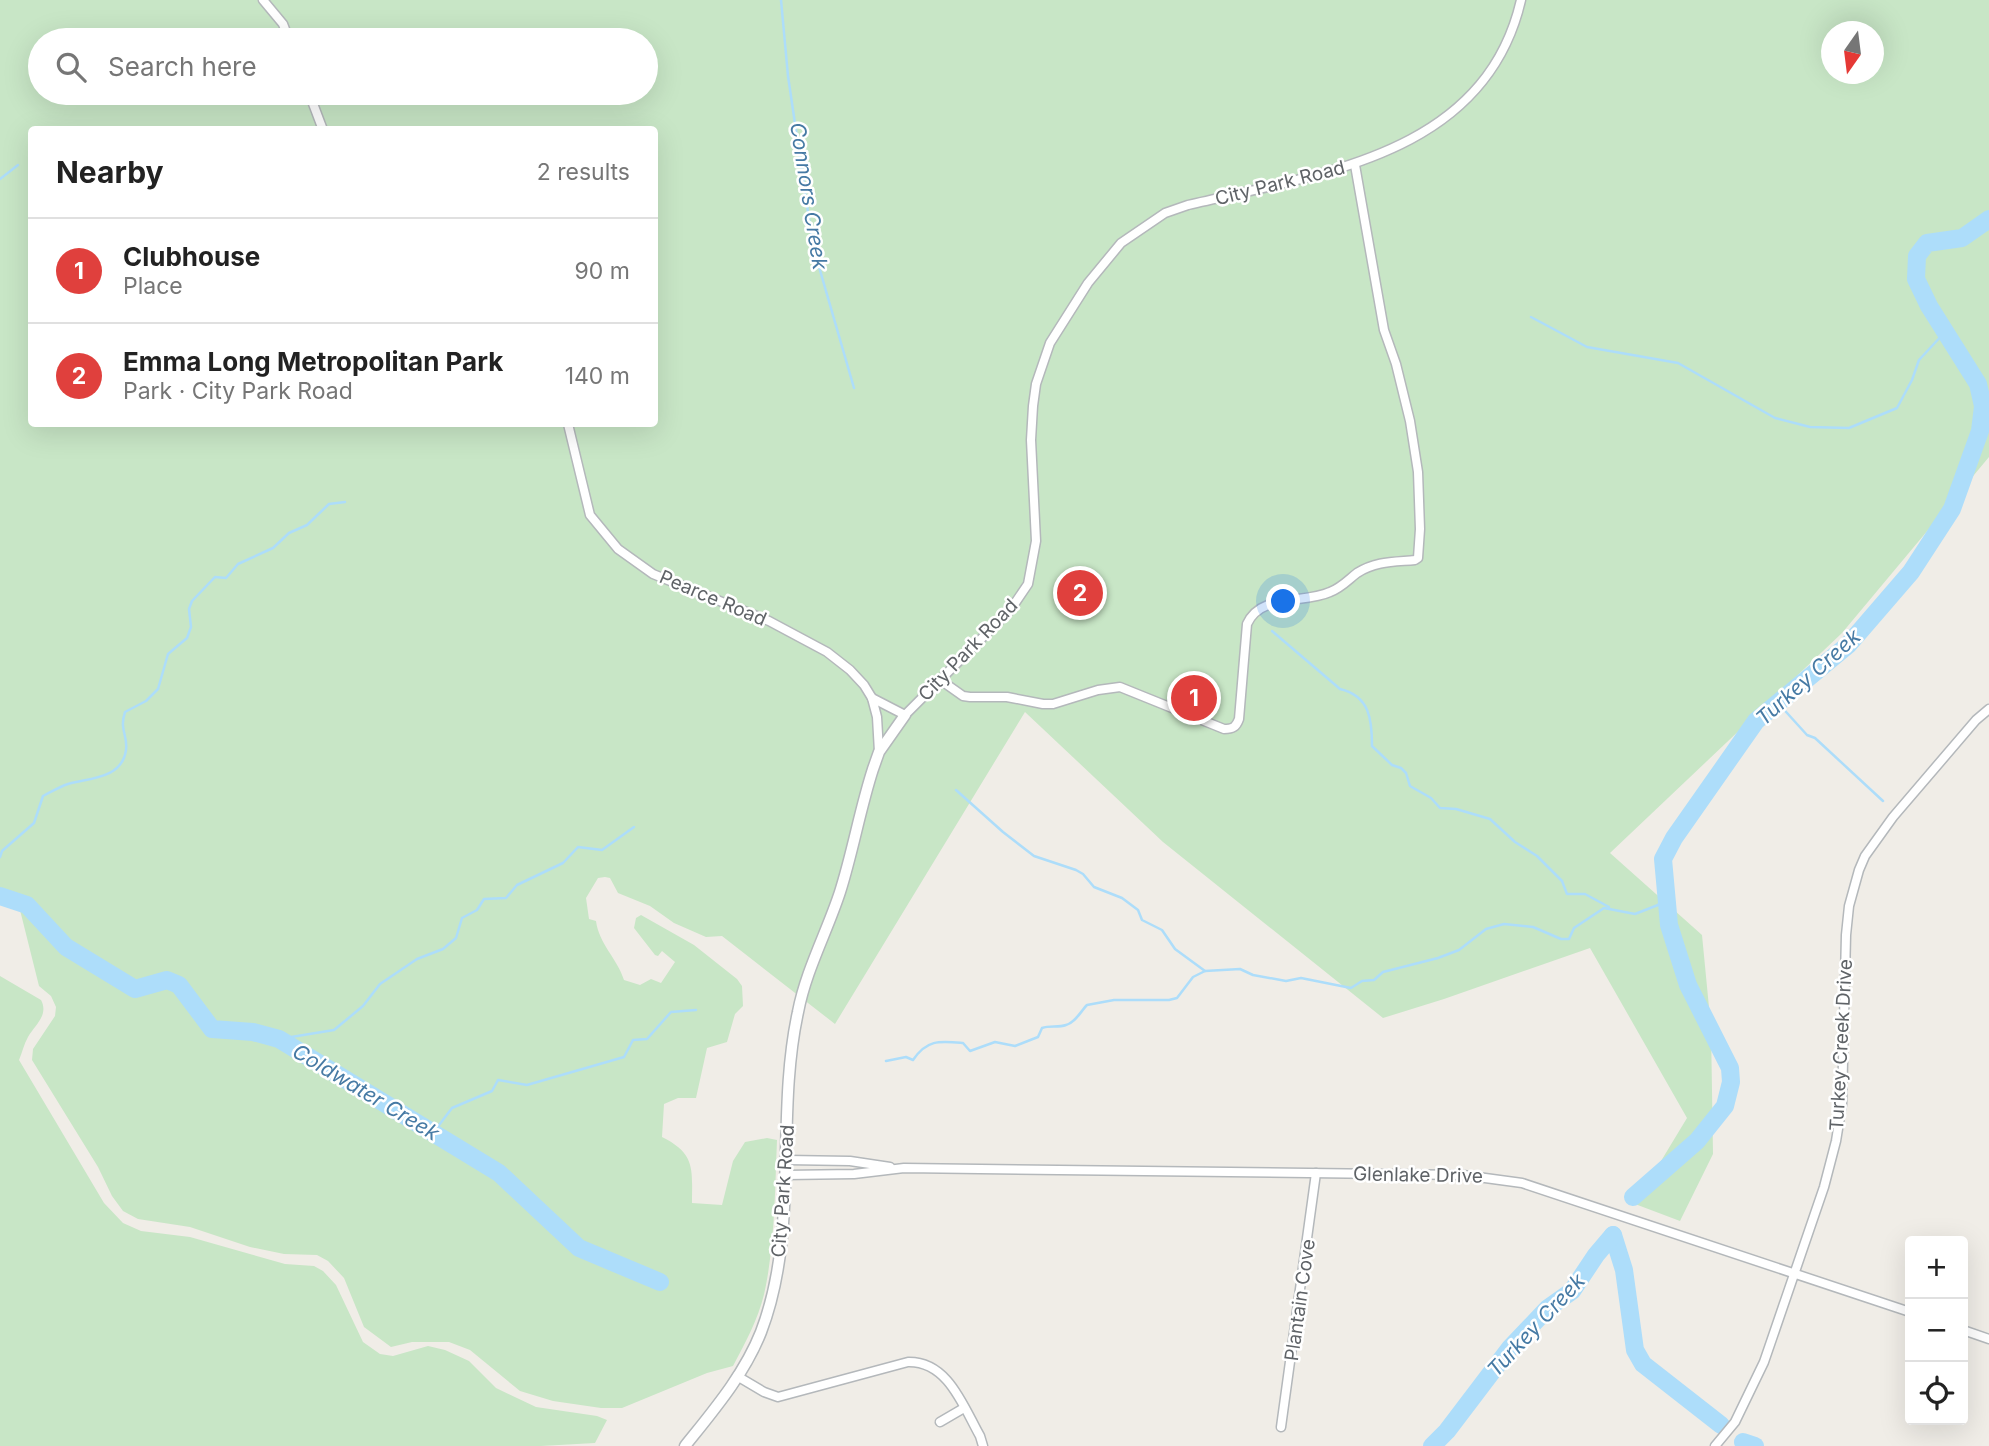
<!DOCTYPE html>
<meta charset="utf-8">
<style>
:root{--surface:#fff;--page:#f6f6f6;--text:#222;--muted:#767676;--line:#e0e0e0;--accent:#e0403d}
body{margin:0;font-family:Inter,sans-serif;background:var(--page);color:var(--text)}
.controls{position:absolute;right:21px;bottom:21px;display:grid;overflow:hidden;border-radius:7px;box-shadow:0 7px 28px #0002}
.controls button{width:63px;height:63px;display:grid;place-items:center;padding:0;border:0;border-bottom:2px solid var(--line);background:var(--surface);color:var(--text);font:35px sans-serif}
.compass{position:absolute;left:1821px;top:21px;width:63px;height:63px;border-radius:50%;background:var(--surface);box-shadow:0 7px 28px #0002;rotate:194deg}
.you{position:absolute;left:1284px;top:602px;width:24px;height:24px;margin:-18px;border:5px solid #fff;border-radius:50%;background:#1a73e8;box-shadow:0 0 0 10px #1a73e833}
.badge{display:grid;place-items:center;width:46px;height:46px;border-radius:50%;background:var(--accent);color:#fff;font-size:23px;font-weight:700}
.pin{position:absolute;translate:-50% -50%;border:4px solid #fff;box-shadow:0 2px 7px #0006}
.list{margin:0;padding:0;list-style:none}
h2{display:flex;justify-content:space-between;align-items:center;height:91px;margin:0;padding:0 28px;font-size:30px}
h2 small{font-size:23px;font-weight:400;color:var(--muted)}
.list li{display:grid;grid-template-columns:46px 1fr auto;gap:21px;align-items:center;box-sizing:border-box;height:105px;padding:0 28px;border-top:2px solid var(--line)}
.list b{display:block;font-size:26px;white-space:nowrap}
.list p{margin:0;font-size:23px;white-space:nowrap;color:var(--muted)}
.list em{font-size:23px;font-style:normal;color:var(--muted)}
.icon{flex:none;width:38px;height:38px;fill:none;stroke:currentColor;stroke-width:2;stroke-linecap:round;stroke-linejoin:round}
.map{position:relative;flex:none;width:1989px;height:1446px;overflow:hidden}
.search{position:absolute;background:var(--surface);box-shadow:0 7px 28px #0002;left:28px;top:28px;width:630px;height:77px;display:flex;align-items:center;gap:18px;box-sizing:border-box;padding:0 24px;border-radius:38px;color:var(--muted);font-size:26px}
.panel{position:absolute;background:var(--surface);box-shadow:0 7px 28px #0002;left:28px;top:126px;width:630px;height:301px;border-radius:7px}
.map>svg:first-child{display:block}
.green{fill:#c8e6c6;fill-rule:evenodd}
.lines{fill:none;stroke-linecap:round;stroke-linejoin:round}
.stream{stroke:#adddfa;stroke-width:2.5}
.river{stroke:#adddfa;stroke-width:18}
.minor-casing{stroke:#b4b8bb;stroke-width:11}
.tertiary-casing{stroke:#b4b8bb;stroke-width:13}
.minor{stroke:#fff;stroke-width:8}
.tertiary{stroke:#fff;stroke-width:10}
.labels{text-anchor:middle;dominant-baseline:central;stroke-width:5;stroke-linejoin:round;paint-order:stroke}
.street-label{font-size:19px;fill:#5f6367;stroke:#fff}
.water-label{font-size:21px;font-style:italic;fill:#467aa4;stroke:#fff}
</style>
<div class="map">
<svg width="1989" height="1446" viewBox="0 0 1989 1446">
<rect width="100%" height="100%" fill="#f0ede7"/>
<g class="green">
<path d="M0,0H1989V457L1842,633L1610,853L1702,935L1711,1028L1713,1154L1680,1221L1635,1204L1687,1118L1590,948L1444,999L1383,1018L1163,842L1025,712L835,1024L722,936L706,937L674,923L650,906L618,893L610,878L605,877L598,878L586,898L589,919L596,921C599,944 617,958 624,980L640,985L651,979L661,983L675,962L662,951L658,956L655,955L634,928L636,918L641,915L694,945L737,979L742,986L743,1006L735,1014L727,1042L707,1048L696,1098H678L664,1104L662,1137C696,1154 692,1169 692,1203L722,1205L733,1161L745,1142L767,1138L777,1140C775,1188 775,1238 766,1285C761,1314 747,1340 733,1366L707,1373L622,1408H601L553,1401L520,1391L470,1350L449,1342H412L391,1347L364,1327L344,1278L328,1261L317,1255L284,1254L250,1247L190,1227L138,1219L123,1211L112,1196L98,1167L32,1060L33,1049L55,1016L56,1007L51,996L39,986L19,906L0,902ZM1832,32H1874V74H1832ZM40,40H646V93H40ZM32,130H654V424H32Z"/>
<path d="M0,976L41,1000C49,1015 35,1025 28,1037C24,1044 22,1053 19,1060L104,1203L123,1223L141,1231L190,1237L285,1264L314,1266L323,1271L336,1285L363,1342L380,1354L393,1356L428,1346L445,1350L469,1361L496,1388L536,1407L597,1416L607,1420L595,1443L541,1446H0Z"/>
</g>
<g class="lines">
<g class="stream">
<polyline points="781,0 788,76 813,246 854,388"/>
<polyline points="0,179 18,165"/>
<polyline points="1531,317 1587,347 1678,363 1775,418 1810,427 1849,428 1897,408 1912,380 1919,360 1945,332"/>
<path d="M1272,631L1340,689C1370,696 1372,720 1372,746L1392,765L1401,768L1406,773L1410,786L1431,798L1440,808L1456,809L1490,819L1515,842L1537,856L1562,881L1567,894H1585L1609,907"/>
<polyline points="1778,703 1807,735 1815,738 1883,801"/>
<polyline points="956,790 1003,832 1034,856 1076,870 1083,874 1094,887 1122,898 1138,910 1142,920 1162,930 1175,949 1205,971"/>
<path d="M0,857L2,851L34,823L43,796C51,792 59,787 68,784C89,778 122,779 126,750C128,735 119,730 125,712L146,701L158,689L168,654L187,638L191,627L189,609L192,601L215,577L226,578L238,564L273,548L289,533L307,525L329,504L345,502"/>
<polyline points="279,1039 334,1030 363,1006 380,984 417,959 443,949 456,938 462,918 477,910 484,899 506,898 517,885 563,863 578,847 602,850 634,827"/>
<path d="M886,1061L906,1057L913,1060C927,1039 940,1041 963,1043L970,1051L995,1042L1015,1046L1038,1037L1042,1028C1050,1025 1058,1028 1066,1025C1075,1023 1081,1011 1087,1005L1114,1000H1169L1177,998L1193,977L1205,971L1240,969L1253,975L1286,981L1301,978L1351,988L1362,981L1374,980L1383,972L1438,958L1459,950L1486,929L1504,924L1533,927L1561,939H1569L1574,928L1604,908L1635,914L1658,905L1666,893"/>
<polyline points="433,1133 452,1108 492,1091 498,1080 527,1085 624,1057 633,1040 647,1039 671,1012 696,1010"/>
</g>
<g class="river">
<polyline points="0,896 27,905 66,947 135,989 167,980 179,985 212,1029 253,1032 279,1039 499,1173 579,1248 660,1282"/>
<polyline points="1633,1197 1697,1141 1725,1106 1731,1082 1730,1068 1688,985 1669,925 1663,859 1674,838 1756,721 1848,645 1911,572 1952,509 1980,431 1983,406 1978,384 1929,306 1916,279 1917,256 1927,243 1962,238 1989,219"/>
<polyline points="1613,1235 1624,1270 1635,1350 1643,1364 1721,1425"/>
<polyline points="1743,1442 1755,1446"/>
<polyline points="1432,1446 1447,1431 1510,1348 1548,1308 1572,1291 1596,1255 1613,1235"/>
</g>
<g class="minor-casing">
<g id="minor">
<polyline points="263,0 283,24 289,40"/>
<polyline points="309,93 323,130"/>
<polyline points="568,424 590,515 618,549 653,574 769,621 827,652 850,670 864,685 872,698 877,717 879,752"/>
<path d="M939,679L963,696L970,697H1007L1043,704H1053L1098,690L1120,687L1224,729C1233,729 1236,727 1239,719L1247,624C1261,593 1304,604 1330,592C1341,588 1348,580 1357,573C1376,561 1394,562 1415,560L1418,558L1420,529L1418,472L1410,421L1396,364L1384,330L1355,165"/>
<path d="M872,698L905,715L1011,609L1028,584L1036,541L1031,440L1033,406L1036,384L1050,343L1088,283L1121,243L1165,213L1188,205C1318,174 1485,156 1521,0"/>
<polyline points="787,1160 850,1161 890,1167"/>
<polyline points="786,1175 854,1174 904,1168 1463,1175 1522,1183 1910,1312"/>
<polyline points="1963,1330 1989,1339"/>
<path d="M737,1376L764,1392L778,1397L908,1362C948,1361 963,1406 980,1436L983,1446"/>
<polyline points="940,1422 964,1408"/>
<polyline points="1281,1427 1316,1173"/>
<polyline points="1715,1446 1735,1422 1764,1362 1824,1187 1836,1141 1842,1104 1846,935 1849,906 1859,870 1865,856 1893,817 1976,720 1989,709"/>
</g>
</g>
<g class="tertiary-casing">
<path id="tertiary" d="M685,1446C713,1411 744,1375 761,1332C800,1230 775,1117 798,1012C806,970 827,932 840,892C853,851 860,809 873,769L879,752L905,715"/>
</g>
<use href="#minor" class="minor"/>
<use href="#tertiary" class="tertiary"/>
</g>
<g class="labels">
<g class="street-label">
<text transform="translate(1280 183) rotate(-14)">City Park Road</text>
<text transform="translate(713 598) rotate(23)">Pearce Road</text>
<text transform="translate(968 650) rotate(-46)">City Park Road</text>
<text transform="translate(1841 1045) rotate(-87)">Turkey Creek Drive</text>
<text transform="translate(1418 1175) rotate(1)">Glenlake Drive</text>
<text transform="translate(783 1191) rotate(-86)">City Park Road</text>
<text transform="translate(1300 1300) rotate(-82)">Plantain Cove</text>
</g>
<g class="water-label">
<text transform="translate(809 196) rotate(81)">Connors Creek</text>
<text transform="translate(1808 677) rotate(-42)">Turkey Creek</text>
<text transform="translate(366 1092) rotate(31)">Coldwater Creek</text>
<text transform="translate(1536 1325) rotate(-47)">Turkey Creek</text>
</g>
</g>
</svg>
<div class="controls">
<button>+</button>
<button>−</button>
<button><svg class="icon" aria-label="locate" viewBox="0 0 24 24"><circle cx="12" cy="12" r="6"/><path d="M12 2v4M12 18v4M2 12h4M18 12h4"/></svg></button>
</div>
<svg class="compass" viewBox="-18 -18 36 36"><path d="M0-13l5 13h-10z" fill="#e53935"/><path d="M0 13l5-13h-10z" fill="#767676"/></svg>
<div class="you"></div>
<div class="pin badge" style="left:1194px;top:698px">1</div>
<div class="pin badge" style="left:1080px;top:593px">2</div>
<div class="search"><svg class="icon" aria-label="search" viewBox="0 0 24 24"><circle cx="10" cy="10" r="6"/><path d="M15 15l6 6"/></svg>Search here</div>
<section class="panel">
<h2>Nearby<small>2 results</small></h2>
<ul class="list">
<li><span class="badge">1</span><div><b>Clubhouse</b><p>Place</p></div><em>90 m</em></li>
<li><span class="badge">2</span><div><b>Emma Long Metropolitan Park</b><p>Park · City Park Road</p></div><em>140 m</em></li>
</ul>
</section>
</div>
